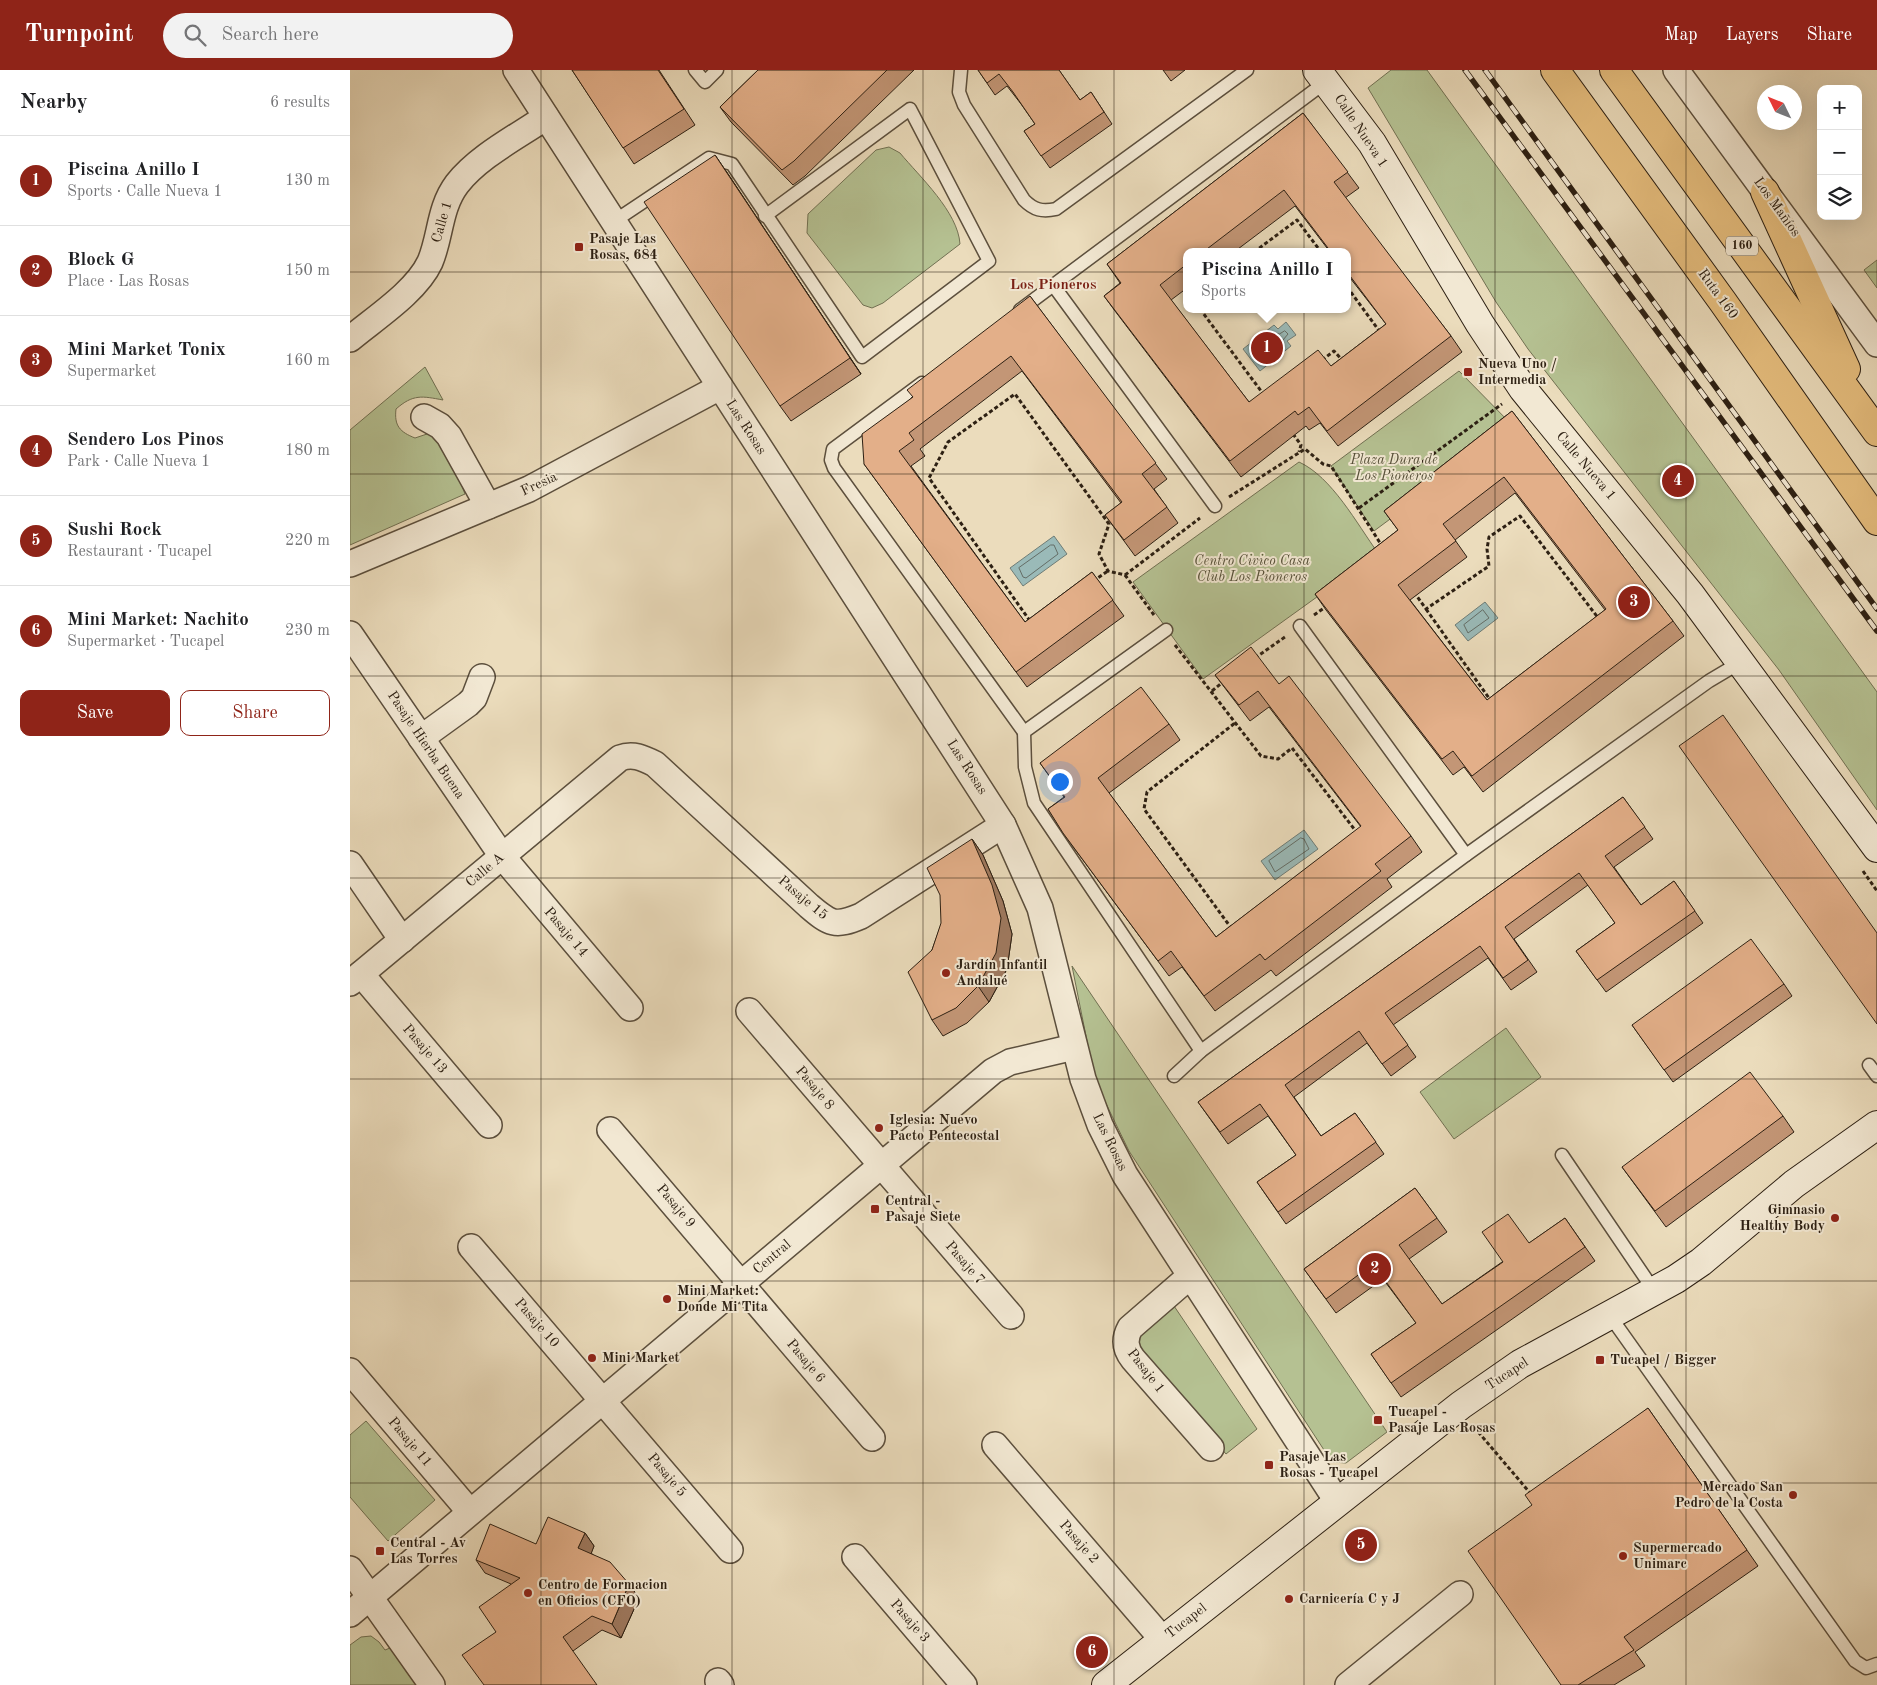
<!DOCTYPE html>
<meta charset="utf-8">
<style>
:root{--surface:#fff;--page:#f2f2f2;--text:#202124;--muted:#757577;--line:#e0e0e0;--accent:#8f2418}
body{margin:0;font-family:"Old Standard TT",serif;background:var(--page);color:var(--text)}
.controls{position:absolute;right:15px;top:15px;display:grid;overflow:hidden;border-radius:10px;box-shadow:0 5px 20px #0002}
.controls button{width:45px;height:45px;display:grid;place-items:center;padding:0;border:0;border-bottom:1px solid var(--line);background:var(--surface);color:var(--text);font:25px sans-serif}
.compass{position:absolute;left:1407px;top:15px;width:45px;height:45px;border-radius:50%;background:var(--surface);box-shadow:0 5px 20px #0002;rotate:313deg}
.you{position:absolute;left:709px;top:711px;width:18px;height:18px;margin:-12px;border:4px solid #fff;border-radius:50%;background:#1a73e8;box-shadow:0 0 0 8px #1a73e833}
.badge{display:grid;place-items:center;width:32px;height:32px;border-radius:50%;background:var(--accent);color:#fff;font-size:16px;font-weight:700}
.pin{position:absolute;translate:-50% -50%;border:2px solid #fff;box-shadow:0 1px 5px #0006}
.popup{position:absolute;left:833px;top:178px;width:168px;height:65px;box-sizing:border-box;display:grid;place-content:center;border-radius:10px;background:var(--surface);filter:drop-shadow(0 1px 4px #0005);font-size:16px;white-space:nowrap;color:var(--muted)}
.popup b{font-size:19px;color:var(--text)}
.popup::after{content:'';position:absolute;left:50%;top:100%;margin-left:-10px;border:10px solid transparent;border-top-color:var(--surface)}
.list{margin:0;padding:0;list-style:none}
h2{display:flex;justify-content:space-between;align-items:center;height:65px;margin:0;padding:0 20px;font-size:21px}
h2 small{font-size:16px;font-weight:400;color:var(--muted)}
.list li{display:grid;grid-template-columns:32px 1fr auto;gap:15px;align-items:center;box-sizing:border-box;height:90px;padding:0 20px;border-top:1px solid var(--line)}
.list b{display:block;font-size:19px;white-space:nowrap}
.list p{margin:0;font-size:16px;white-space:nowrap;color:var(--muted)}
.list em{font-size:16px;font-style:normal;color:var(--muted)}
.actions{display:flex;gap:10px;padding:15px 20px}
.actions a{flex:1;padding:11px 0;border:1px solid var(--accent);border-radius:10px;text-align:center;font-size:18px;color:var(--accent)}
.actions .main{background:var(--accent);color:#fff}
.icon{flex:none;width:28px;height:28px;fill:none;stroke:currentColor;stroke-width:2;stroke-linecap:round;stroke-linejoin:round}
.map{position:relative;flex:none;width:1527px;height:1615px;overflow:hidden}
header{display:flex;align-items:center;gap:30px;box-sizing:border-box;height:70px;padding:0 25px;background:var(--accent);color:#fff}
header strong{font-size:24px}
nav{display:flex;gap:28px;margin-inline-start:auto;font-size:18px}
.search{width:350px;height:45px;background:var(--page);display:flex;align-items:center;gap:12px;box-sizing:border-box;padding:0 18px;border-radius:28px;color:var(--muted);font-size:19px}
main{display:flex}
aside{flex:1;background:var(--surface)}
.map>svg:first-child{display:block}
.green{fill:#b5c192;stroke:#717052}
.water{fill:#9abab8;stroke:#6e7c76}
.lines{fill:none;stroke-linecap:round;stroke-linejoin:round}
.shore{stroke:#646d66;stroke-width:1}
.lane-casing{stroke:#5c4f3d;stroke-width:15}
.street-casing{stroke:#5c4f3d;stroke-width:28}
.secondary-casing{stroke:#2d2013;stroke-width:30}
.highway-casing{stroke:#2d2013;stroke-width:30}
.path{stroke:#2d2013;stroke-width:3;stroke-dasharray:4 2.5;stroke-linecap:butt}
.lane{stroke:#f2e8d3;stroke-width:12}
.street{stroke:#f2e8d3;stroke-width:25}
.secondary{stroke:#f2e8d3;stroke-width:28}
.highway{stroke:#e6be7e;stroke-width:28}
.rail-casing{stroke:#2d2013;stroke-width:5.5}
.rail{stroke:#f2e8d3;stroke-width:4;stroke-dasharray:11;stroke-linecap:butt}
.wall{fill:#c39676;stroke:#2d2013;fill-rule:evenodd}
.shaded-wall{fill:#9f7a60;stroke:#2d2013}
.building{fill:#e3af89;stroke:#2d2013;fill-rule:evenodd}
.grid{fill:none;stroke:#2d2013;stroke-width:1;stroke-opacity:0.55}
.poi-dot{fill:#8f2418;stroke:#f2e8d3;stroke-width:2}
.labels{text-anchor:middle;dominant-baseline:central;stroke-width:4;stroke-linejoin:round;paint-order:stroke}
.shield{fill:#f2e8d3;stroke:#685c4d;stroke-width:1}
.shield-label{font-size:12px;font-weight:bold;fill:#2d2013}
.street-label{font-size:14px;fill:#2d2013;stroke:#f2e8d3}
.poi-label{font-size:14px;font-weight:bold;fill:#2d2013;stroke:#f2e8d3;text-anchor:start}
.park-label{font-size:14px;font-style:italic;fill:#565039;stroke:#f2e8d3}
.neighbourhood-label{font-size:15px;font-weight:bold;fill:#7a1f14;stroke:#f2e8d3}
</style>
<header>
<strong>Turnpoint</strong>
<div class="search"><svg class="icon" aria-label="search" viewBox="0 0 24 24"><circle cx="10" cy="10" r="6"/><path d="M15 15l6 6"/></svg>Search here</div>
<nav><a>Map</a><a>Layers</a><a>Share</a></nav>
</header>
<main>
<aside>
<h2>Nearby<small>6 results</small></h2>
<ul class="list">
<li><span class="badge">1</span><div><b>Piscina Anillo I</b><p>Sports · Calle Nueva 1</p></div><em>130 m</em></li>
<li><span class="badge">2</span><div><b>Block G</b><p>Place · Las Rosas</p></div><em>150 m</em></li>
<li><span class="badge">3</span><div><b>Mini Market Tonix</b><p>Supermarket</p></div><em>160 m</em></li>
<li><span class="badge">4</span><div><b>Sendero Los Pinos</b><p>Park · Calle Nueva 1</p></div><em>180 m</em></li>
<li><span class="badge">5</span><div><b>Sushi Rock</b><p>Restaurant · Tucapel</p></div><em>220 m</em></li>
<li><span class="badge">6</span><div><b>Mini Market: Nachito</b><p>Supermarket · Tucapel</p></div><em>230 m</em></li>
</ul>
<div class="actions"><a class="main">Save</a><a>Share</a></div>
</aside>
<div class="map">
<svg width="1527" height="1615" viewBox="0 0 1527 1615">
<rect width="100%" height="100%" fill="#ebdcbc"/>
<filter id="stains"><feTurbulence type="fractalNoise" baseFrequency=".004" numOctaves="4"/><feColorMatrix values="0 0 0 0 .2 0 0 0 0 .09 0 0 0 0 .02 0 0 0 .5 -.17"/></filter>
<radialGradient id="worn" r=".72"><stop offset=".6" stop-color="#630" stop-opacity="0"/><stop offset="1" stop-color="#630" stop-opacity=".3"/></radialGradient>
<g class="green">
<polygon points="1041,0 1077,0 1527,622 1527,740 1429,600 1178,279 1146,232 1018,18"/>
<path d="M539,77L550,83C570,107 608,142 610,174L533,233L522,238L513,235L457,163L458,144L526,80Z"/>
<polygon points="1527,190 1527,218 1514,200"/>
<path d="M75,297L93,330C72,326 63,324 46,339C44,356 50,362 65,368L83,362L94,369L115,424L0,475V360Z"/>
<polygon points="1109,301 1164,357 1024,461 981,396"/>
<path d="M949,392C982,407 1007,454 1028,483L853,609L783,512Z"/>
<polygon points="722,896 1037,1362 996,1393 983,1392 974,1380 779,1081 745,1011"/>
<polygon points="1156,958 1191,1007 1104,1069 1070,1022"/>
<polygon points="822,1233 907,1359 876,1384 783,1279 787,1258"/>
<polygon points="16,1351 85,1430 38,1471 0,1427 0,1365"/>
<polygon points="21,1566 29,1572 35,1580 40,1578 66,1615 0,1615 0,1575 11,1567"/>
</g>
<g class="water">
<polygon points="936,252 946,265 937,271 941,276 910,301 893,279 924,255 928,259"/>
<polygon points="704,466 717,484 673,516 660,498"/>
<polygon points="1135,532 1148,548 1118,571 1105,555"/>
<polygon points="954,760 968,779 925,810 911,791"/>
</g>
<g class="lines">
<g class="shore">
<polygon points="935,261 938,264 933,270 932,276 912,292 909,292 902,279 922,263 929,264"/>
<polygon points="701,475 704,475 708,484 676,508 673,507 669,498"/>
<polygon points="1133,540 1139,548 1118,563 1114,555"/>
<polygon points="951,768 954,769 959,779 925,802 919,791"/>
</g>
<g class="lane-casing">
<g id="lane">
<polyline points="345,0 355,12 367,0"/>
<path d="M611,0L609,22L614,35L674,130C684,140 692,142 706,139L897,0"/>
<polyline points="263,152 359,88 382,94 512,287 639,191 560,39 415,146"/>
<polyline points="703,215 865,436"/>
<polyline points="670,240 977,11"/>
<polyline points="572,313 483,379 481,390 484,398 674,662"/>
<polyline points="950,556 1116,785"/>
<polyline points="816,560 674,662 675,697 684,733 851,981"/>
<polyline points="1519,995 1527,1006"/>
<polyline points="824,1006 851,981 1116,785 1359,611 1391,592"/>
<polyline points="1212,1085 1305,1222"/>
<polyline points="1260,1246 1505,1591 1516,1598 1527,1594"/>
</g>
</g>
<g class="street-casing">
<g id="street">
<polyline points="166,0 653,755 690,838 733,1009 750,1055 775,1105 987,1431"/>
<polyline points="1326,0 1527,274"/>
<path d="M0,269C25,248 66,222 80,192C91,166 89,138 107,114C129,86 167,67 196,47"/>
<polyline points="74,347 90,356 99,366 138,436"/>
<polyline points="0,494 179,419 370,317"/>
<polyline points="0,564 152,786 280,938"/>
<polyline points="71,668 118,634 124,628 132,607"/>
<polyline points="0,794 52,870"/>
<polyline points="11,904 139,1055"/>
<path d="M0,913L270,688C283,683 293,688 305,694L459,836C480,854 485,857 511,846L653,755"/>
<polyline points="399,941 661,1246"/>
<polyline points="260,1060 522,1368"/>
<polyline points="121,1177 380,1480"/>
<path d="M840,1206L780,1258C774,1269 775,1279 783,1289L861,1378"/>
<polyline points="0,1301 120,1442"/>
<polyline points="645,1375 813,1570"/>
<polyline points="505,1487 614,1615"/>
<polyline points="0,1499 82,1615"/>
<polyline points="0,1544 643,1001 660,992 724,977"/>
<polyline points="368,1611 371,1615"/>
<polyline points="998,1615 1110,1524"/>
</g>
</g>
<g class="secondary-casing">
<g id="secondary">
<polyline points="967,0 1022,73 1130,254 1173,319 1340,524 1527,778"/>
<polyline points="756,1615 1111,1335 1170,1294 1326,1209 1351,1192 1444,1114 1527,1055"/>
</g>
</g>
<g class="highway-casing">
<g id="highway">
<polyline points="1205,0 1373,232 1527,451"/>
<polyline points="1264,0 1527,362"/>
<polyline points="1415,122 1496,299"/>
</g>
</g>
<g class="path">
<polyline points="904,182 947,150 971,182"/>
<polyline points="997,217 1030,262"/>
<polyline points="850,239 914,325"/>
<polyline points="972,290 984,281 992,290"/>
<polyline points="943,364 951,375 949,382"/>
<polyline points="879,427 955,379 973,394 981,396 1032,476"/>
<polyline points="1009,438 1152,334"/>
<polyline points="775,505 804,545"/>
<polyline points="775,505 850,448"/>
<polyline points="743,511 758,501"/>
<polyline points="1064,522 1076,539 1139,496 1137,479 1139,467 1170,446 1249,549"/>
<polyline points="1076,539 1141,631"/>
<polyline points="964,545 977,536"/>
<polyline points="680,551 579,408 598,372 665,324 759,454 749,484 758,501 775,505"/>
<polyline points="825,575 911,686 928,689 942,678 1008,764"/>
<polyline points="905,588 935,567"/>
<polyline points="862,621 874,611"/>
<polyline points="1513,801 1527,821"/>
<polyline points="882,859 794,739 797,722 885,653"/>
<polyline points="1124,1357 1181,1424"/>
</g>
<use href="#lane" class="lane"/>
<use href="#street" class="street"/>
<use href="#secondary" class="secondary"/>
<use href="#highway" class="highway"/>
<g class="rail-casing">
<g id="rail">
<polyline points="1115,0 1527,561"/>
<polyline points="1135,0 1527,539"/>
</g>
</g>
<use href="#rail" class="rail"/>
</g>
<g class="wall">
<polygon points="222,0 309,0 345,55 284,94"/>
<polygon points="408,0 564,0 455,106 443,115 381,52 370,37"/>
<polygon points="628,0 709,0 730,30 741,22 762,54 700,98 674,61 685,54 671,34 657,16 645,25"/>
<polygon points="813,0 835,0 821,11"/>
<path d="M953,43L1009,118L995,128L1101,266L1112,282L988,376L970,353L959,360L956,356L891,407L765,241L754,226L770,213L757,194ZM945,136L980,182H997V204L1036,254L981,296L899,332L821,230L837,218V182H884Z"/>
<polygon points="376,101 511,304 441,351 430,336"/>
<polygon points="680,226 817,409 804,419 828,453 785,486 755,445 771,433 672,301 570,379 575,386 561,396 675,552 742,502 774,546 677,617 514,394 562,327"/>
<path d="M1162,341L1323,551L1334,566L1133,722L1114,697L1103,705L976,540L965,524L1048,460L1034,441ZM1165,423L1255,540L1137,630L1060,530L1117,487L1105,470Z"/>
<polygon points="865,605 929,614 1061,766 1072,782 1037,809 1042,817 926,906 921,900 865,941 832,897 819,906 724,778 698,739 714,727 690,693 819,654 830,670 759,723 866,867 1011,757 919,637 900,651"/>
<polygon points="1273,727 1303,769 1264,797 1291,835 1324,811 1353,853 1256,922 1226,881 1265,853 1238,815 1164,869 1187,902 1161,920 1138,888 1043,955 1066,987 1041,1006 1017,973 944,1027 971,1066 1005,1043 1034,1084 936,1154 907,1112 946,1085 918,1046 878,1074 848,1032"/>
<polygon points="622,769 633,785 653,831 662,864 657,899 639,932 617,953 593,966 582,950 582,880"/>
<polygon points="1434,914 1442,926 1323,1012 1282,955"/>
<polygon points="1433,1046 1444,1062 1316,1157 1272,1097"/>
<polygon points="1065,1118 1097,1162 1059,1189 1092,1234 1215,1148 1245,1191 1051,1327 1021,1284 1066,1253 1033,1209 986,1243 954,1199"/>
<polygon points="1298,1338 1408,1496 1285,1582 1295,1596 1264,1615 1211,1615 1182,1435"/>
<polygon points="235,1463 244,1476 241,1483 279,1514 289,1528 271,1568 252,1560 223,1581 146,1562 161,1514 135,1503 126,1490 186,1474"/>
</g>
<g class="shaded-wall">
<polygon points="365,85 376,101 511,304 500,288"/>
<polygon points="622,769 633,785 653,831 662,864 657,899 639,932 628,916"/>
<polygon points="235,1463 244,1476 238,1492 228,1478"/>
<polygon points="279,1514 289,1528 271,1568 262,1554"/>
</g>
<g class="building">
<polygon points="222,0 308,0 334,39 273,78"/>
<polygon points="408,0 537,0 444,91 432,100 370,37"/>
<polygon points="628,0 709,0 730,30 741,22 754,42 691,86 674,61 685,54 663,22 649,4 637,13"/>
<path d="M953,43L998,102L984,112L1101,266L977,361L959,337L948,345L945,341L880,391L754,226L771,213L757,194ZM934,120L981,182H997V202L1036,254L981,296L968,280L899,332L810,215L837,194V182H853Z"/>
<polygon points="365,85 500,288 430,336 294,132"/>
<polygon points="680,226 806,393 792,404 817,437 774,470 755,445 772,432 661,286 559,363 564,370 549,381 675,552 742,502 763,530 666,602 514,394 512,364 563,327 557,320"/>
<path d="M1162,341L1323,551L1122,706L1103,681L1092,689L965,524L1048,460L1034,441ZM1154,407L1256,539L1137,630L1048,515L1106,471L1093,454Z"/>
<polygon points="901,577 929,614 939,606 1061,766 1025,794 1031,801 915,890 910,884 854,926 821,881 808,891 713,763 698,739 715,727 690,693 791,617 819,654 748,708 866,867 1011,756 908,621 889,635 865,605"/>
<polygon points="1373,645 1527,863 1527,954 1329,676"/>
<polygon points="1273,727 1295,757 1255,786 1291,835 1324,811 1345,841 1247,910 1226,881 1265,853 1229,803 1155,857 1178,890 1153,908 1130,876 1035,943 1058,975 1032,994 1009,961 935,1015 971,1066 1005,1043 1026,1072 928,1142 907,1112 946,1085 910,1034 870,1062 848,1032"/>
<polygon points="622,769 642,815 651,848 646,883 628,916 606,938 582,950 558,902 582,880 591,853 590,825 577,798"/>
<polygon points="1401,869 1434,914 1314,1000 1282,955"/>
<polygon points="1400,1002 1433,1046 1305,1141 1272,1097"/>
<polygon points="1065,1118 1087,1148 1049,1175 1092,1234 1153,1192 1132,1162 1158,1144 1179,1173 1215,1148 1235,1177 1041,1313 1021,1284 1066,1253 1023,1194 976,1229 954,1199"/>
<polygon points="1298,1338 1397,1480 1274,1567 1284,1580 1228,1615 1211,1615 1118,1481 1182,1435 1175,1425"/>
<polygon points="198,1447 235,1463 228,1478 260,1492 279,1514 262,1554 242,1546 213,1567 247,1615 134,1615 112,1585 146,1562 129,1537 170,1508 126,1490 140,1454 186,1474"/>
</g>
<path class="grid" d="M191,0V1615M382,0V1615M573,0V1615M764,0V1615M954,0V1615M1145,0V1615M1336,0V1615M0,202H1527M0,404H1527M0,606H1527M0,808H1527M0,1009H1527M0,1211H1527M0,1413H1527"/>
<g class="poi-dot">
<rect x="224" y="172" width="10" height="10" rx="2.5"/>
<rect x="1113" y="297" width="10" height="10" rx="2.5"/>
<circle cx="596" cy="903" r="5"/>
<circle cx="529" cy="1058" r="5"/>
<rect x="520" y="1134" width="10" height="10" rx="2.5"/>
<circle cx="1485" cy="1148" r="5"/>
<circle cx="317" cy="1229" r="5"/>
<circle cx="242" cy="1288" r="5"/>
<rect x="1245" y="1285" width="10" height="10" rx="2.5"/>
<rect x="1023" y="1345" width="10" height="10" rx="2.5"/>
<rect x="914" y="1390" width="10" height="10" rx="2.5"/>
<circle cx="1443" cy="1425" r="5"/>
<rect x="25" y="1476" width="10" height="10" rx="2.5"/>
<circle cx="1273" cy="1486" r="5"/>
<circle cx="178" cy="1523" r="5"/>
<circle cx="939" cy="1529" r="5"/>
</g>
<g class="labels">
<rect class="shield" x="1376" y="166.5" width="32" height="19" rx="4"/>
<g class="shield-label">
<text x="1392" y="176">160</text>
</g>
<g class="street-label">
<text transform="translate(1011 61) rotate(56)">Calle Nueva 1</text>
<text transform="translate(1427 137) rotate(54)">Los Mañíos</text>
<text transform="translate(92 152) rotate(-74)">Calle 1</text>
<text transform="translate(1368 224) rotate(54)">Ruta 160</text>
<text transform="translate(396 357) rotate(57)">Las Rosas</text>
<text transform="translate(1236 396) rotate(50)">Calle Nueva 1</text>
<text transform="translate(189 414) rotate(-25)">Fresia</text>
<text transform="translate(76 675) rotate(56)">Pasaje Hierba Buena</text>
<text transform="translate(617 697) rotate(57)">Las Rosas</text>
<text transform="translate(135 800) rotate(-40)">Calle A</text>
<text transform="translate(453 828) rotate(40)">Pasaje 15</text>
<text transform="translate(216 862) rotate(50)">Pasaje 14</text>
<text transform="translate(75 979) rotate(49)">Pasaje 13</text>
<text transform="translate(465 1018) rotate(50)">Pasaje 8</text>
<text transform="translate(760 1072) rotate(64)">Las Rosas</text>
<text transform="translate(326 1136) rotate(50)">Pasaje 9</text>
<text transform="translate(422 1187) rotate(-40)">Central</text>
<text transform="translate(615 1193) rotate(49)">Pasaje 7</text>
<text transform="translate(187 1253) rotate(49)">Pasaje 10</text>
<text transform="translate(456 1291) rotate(50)">Pasaje 6</text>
<text transform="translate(796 1301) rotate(52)">Pasaje 1</text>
<text transform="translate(1157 1304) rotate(-33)">Tucapel</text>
<text transform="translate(60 1372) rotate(50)">Pasaje 11</text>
<text transform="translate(317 1405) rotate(50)">Pasaje 5</text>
<text transform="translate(729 1472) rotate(49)">Pasaje 2</text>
<text transform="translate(560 1551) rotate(49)">Pasaje 3</text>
<text transform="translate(836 1551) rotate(-38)">Tucapel</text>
</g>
<g class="poi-label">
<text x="239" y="169">Pasaje Las<tspan x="239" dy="16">Rosas, 684</tspan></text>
<text x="1128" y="294">Nueva Uno /<tspan x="1128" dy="16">Intermedia</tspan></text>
<text x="606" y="895">Jardín Infantil<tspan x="606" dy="16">Andalué</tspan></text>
<text x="539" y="1050">Iglesia: Nuevo<tspan x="539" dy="16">Pacto Pentecostal</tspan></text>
<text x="535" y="1131">Central -<tspan x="535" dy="16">Pasaje Siete</tspan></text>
<text x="1475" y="1140" text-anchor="end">Gimnasio<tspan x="1475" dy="16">Healthy Body</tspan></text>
<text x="327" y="1221">Mini Market:<tspan x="327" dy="16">Donde Mi Tita</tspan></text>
<text x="252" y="1288">Mini Market</text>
<text x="1260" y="1290">Tucapel / Bigger</text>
<text x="1038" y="1342">Tucapel -<tspan x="1038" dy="16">Pasaje Las Rosas</tspan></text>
<text x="929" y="1387">Pasaje Las<tspan x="929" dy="16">Rosas - Tucapel</tspan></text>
<text x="1433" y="1417" text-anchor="end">Mercado San<tspan x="1433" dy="16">Pedro de la Costa</tspan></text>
<text x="40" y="1473">Central - Av<tspan x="40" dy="16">Las Torres</tspan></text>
<text x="1283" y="1478">Supermercado<tspan x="1283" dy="16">Unimarc</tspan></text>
<text x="188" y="1515">Centro de Formacion<tspan x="188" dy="16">en Oficios (CFO)</tspan></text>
<text x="949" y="1529">Carnicería C y J</text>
</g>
<g class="park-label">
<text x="1044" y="390">Plaza Dura de<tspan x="1044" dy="16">Los Pioneros</tspan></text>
<text x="902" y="491">Centro Civico Casa<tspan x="902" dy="16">Club Los Pioneros</tspan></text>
</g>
<g class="neighbourhood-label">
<text x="703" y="215">Los Pioneros</text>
</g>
</g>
<rect width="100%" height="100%" filter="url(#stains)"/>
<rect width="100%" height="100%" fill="url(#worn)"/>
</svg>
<div class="controls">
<button>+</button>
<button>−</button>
<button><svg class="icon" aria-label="layers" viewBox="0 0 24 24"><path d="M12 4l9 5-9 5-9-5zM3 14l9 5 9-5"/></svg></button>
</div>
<svg class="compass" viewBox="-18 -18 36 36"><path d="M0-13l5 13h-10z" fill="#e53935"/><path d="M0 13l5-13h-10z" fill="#757577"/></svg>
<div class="you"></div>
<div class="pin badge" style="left:917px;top:278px">1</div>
<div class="popup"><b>Piscina Anillo I</b>Sports</div>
<div class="pin badge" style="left:1025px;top:1199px">2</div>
<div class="pin badge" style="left:1284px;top:532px">3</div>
<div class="pin badge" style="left:1328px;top:411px">4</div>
<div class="pin badge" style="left:1011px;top:1475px">5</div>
<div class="pin badge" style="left:742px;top:1582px">6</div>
</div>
</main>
